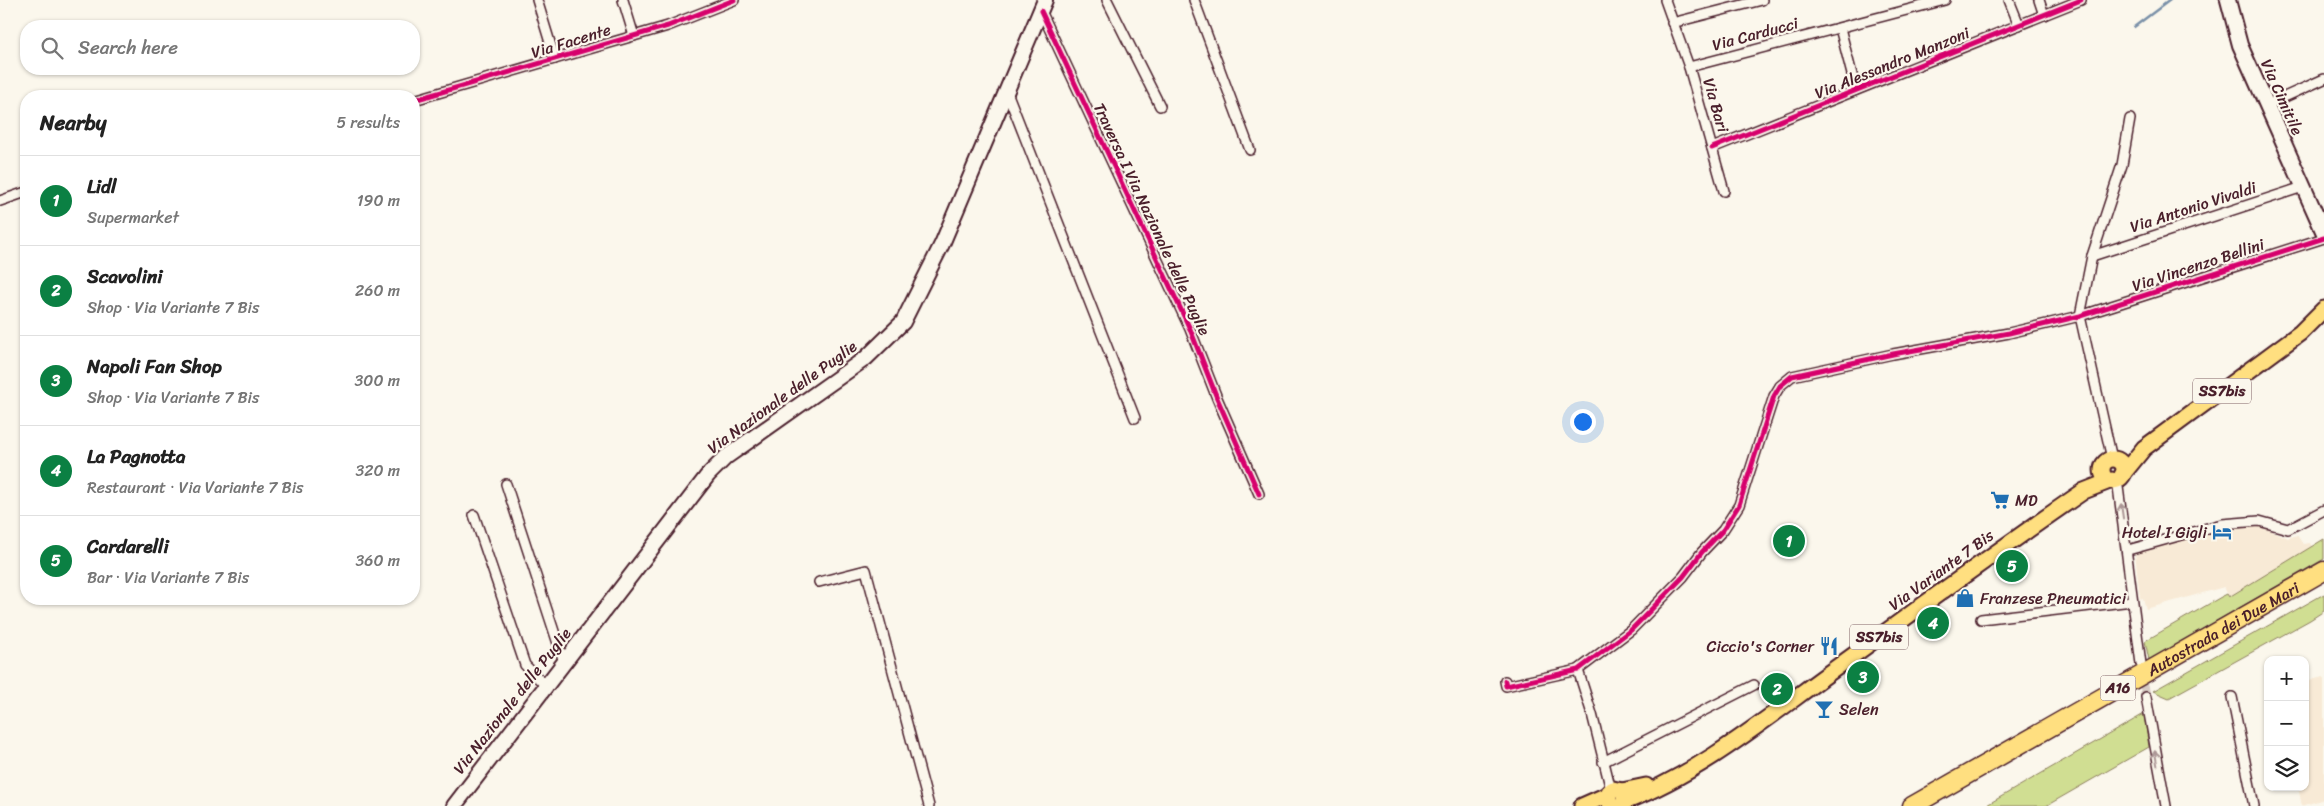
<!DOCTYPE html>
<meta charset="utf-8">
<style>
:root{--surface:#fff;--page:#f6f6f6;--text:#222;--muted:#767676;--line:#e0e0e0;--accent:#0b8043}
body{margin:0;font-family:Sriracha,sans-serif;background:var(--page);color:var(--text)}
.controls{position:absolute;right:15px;bottom:15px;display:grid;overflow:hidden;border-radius:10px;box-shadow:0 1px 4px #0004}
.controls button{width:45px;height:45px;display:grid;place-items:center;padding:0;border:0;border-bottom:1px solid var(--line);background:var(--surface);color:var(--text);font:25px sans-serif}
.you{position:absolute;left:1582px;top:421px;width:18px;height:18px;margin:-12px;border:4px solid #fff;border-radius:50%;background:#1a73e8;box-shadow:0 0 0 8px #1a73e833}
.badge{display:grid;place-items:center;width:32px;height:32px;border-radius:50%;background:var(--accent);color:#fff;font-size:16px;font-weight:700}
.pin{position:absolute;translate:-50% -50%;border:2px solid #fff;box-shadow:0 1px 5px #0006}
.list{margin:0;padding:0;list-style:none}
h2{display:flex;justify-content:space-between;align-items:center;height:65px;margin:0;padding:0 20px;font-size:21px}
h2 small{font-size:16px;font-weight:400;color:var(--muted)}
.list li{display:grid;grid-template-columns:32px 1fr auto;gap:15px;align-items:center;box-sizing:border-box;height:90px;padding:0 20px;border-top:1px solid var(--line)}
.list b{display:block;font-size:19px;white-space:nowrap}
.list p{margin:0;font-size:16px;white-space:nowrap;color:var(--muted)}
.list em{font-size:16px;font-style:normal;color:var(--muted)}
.icon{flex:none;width:28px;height:28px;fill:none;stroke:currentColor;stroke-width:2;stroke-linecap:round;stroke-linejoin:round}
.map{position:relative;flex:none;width:2324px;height:806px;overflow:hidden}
.search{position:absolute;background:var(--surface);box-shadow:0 1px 4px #0004;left:20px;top:20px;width:400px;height:55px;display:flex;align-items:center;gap:12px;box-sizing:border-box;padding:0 18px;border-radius:20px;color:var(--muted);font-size:19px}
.panel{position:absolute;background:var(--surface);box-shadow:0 1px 4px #0004;left:20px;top:90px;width:400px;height:515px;border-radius:20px}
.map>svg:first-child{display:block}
.built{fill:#f8ead6}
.green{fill:#d0de92;stroke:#8d7e5e}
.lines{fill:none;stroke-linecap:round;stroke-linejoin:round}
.stream{stroke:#7a90a8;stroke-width:2.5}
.street-tunnel{stroke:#d8ccc5;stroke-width:9;stroke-dasharray:9 4.5;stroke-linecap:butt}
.street-casing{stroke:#4a1f2b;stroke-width:12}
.secondary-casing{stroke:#4a1f2b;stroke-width:18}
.primary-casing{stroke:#4a1f2b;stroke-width:19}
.highway-casing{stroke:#4a1f2b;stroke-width:21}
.street{stroke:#fbf7ec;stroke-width:9}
.secondary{stroke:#fbf7ec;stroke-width:14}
.primary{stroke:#ffdf80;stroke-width:15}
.highway{stroke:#ffdf80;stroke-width:18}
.cycleway-casing{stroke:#fbf7ec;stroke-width:8}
.cycleway{stroke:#d6006c;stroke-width:5}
.oneway{stroke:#ab9695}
.labels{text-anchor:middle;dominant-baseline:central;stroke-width:4.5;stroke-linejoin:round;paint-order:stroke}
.shield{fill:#fbf7ec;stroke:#7f6065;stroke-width:1}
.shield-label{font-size:15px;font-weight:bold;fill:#4a1f2b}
.street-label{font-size:16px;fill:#4a1f2b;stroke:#fbf7ec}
.poi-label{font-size:16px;fill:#4a1f2b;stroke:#fbf7ec;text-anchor:start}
</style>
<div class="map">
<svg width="2324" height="806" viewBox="0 0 2324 806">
<rect width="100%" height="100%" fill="#fbf7ec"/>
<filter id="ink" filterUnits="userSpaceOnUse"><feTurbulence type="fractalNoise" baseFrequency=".02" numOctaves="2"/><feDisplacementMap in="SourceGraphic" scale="10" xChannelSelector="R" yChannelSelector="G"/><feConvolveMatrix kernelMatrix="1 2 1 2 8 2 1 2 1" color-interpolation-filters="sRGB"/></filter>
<g filter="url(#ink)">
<g class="built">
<polygon points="2258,525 2288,538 2297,535 2303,544 2310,543 2312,547 2229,597 2224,587 2146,609 2143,598 2140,599 2135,552 2221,528"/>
<polygon points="2324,677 2324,799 2302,806 2298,787 2305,787 2305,681"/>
</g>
<g class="green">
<polygon points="2324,539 2324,559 2149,660 2145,641 2221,597 2227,594 2229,597"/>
<polygon points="2324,594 2324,611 2310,620 2169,698 2153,691"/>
<polygon points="2144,714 2149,747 2046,806 1985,806"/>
</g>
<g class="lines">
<polyline class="stream" points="2134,27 2170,0"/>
<polyline class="street-tunnel" points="2142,672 2146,697"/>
<g class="street-casing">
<g id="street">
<polyline points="537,0 555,59"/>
<polyline points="623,0 634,36"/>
<polyline points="1107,0 1160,106"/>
<polyline points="1194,0 1250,150"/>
<polyline points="1665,0 1689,67 1724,191"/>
<polyline points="2009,0 2019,25"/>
<polyline points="2039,0 2044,15"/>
<polyline points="1041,11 1190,329 1217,398 1259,494"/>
<polyline points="1672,23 1762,0"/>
<polyline points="1840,28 1856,90"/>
<polyline points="1689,67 1945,0"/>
<polyline points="1007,92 1135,418"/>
<polyline points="414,100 668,26 734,0"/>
<polyline points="2267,105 2324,79"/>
<polyline points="1712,148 2081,0"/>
<polyline points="0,201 26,192"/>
<polyline points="2092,256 2303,187"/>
<polyline points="2112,459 2080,316 2092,256 2122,165 2130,119"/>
<polyline points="2117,479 2141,664"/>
<polyline points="506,484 564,662"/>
<polyline points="474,515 525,665 546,686"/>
<polyline points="2128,550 2222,524 2259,521 2288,529 2324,510"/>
<polyline points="819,582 866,570 929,806"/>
<polyline points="1981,619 2132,601"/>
<polyline points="1578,670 1592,714 1611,790"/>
<polyline points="1505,681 1506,686 1578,670 1631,630 1683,577 1702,552 1723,530 1739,505 1774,396 1780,386 1792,376 1893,354 2009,333 2080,316 2324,238"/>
<polyline points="2146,697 2166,806"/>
<polyline points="2232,697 2254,806"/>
<polyline points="1603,762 1754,685"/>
</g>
</g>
<g class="secondary-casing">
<g id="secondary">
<polyline points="2228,0 2240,45 2324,233"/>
<polyline points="454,806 708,475 726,457 866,358 903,322 942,244 1045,0"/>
</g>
</g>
<g class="primary-casing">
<g id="primary">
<circle cx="2113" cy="470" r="11"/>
<polyline points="2122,475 2144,448 2300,333 2324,309"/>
<polyline points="1622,791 1646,786"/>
<path d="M1624,802C1700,773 1764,720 1829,673C1913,612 1998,550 2084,491L2112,480"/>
<polyline points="1582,806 1607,795"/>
<polyline points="1612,806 1607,798 1609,792 1613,789 1622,791 1625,800"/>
</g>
</g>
<g class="highway-casing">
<g id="highway">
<path id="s1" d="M1912,806L2324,571"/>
</g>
</g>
<use href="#street" class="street"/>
<use href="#secondary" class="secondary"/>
<use href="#primary" class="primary"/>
<use href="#highway" class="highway"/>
<g class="cycleway-casing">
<g id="cycleway">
<polyline points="1041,11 1190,329 1217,398 1259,494"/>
<polyline points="414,100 668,26 734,0"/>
<polyline points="1712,148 2081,0"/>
<polyline points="1505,681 1506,686 1578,670 1631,630 1683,577 1702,552 1723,530 1739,505 1774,396 1780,386 1792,376 1893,354 2009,333 2080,316 2324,238"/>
</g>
</g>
<use href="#cycleway" class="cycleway"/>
</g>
<defs><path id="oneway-shaft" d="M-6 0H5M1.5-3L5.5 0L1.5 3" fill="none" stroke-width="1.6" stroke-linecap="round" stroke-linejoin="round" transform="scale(1.25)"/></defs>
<g class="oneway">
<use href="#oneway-shaft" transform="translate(2122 511) rotate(-98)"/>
<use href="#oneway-shaft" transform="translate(2156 758) rotate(-100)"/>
</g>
</g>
<defs>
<g id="supermarket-bare" transform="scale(1.5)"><path d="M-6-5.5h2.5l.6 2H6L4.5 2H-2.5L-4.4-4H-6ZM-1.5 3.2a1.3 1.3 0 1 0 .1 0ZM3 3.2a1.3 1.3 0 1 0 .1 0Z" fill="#1f6fb2" stroke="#fbf7ec" stroke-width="2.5" paint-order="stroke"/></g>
<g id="hotel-bare" transform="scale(1.5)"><path d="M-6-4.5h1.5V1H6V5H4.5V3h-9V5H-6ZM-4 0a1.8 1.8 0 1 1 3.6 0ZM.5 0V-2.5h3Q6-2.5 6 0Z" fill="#1f6fb2" stroke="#fbf7ec" stroke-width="2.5" paint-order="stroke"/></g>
<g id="shop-bare" transform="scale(1.5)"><path d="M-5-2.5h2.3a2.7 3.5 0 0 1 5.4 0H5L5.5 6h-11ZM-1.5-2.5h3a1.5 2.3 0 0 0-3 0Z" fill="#1f6fb2" stroke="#fbf7ec" stroke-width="2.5" paint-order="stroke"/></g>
<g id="restaurant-bare" transform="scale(1.5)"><path d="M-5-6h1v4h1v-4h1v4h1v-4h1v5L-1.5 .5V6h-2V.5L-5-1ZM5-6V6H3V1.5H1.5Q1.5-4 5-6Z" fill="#1f6fb2" stroke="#fbf7ec" stroke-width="2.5" paint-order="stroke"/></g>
<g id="bar-bare" transform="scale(1.5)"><path d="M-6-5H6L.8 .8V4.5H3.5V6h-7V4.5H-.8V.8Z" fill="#1f6fb2" stroke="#fbf7ec" stroke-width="2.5" paint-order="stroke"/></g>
</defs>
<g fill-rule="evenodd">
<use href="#supermarket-bare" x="2000" y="500"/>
<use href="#hotel-bare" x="2222" y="532"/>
<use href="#shop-bare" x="1965" y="598"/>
<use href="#restaurant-bare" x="1829" y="646"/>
<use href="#bar-bare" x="1824" y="709"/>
</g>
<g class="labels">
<g class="shield">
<rect x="2193" y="378.5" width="58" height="25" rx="4"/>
<rect x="1850" y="624.5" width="58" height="25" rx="4"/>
<rect x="2100.5" y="675.5" width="35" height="25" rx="4"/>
</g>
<g class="shield-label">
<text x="2222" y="391">SS7bis</text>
<text x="1879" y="637">SS7bis</text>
<text x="2118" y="688">A16</text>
</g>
<g class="street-label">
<text transform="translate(1755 34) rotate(-15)">Via Carducci</text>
<text transform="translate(571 41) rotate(-17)">Via Facente</text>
<text transform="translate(1892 63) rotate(-22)">Via Alessandro Manzoni</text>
<text transform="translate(2282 97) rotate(66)">Via Cimitile</text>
<text transform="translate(1716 105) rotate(74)">Via Bari</text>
<text transform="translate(2193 207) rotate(-18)">Via Antonio Vivaldi</text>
<text transform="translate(1152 219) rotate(65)">Traversa I Via Nazionale delle Puglie</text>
<text transform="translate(2198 265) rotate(-18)">Via Vincenzo Bellini</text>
<text transform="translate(782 397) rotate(-36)">Via Nazionale delle Puglie</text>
<text transform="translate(1941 570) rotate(-36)">Via Variante 7 Bis</text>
<text stroke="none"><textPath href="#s1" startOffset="358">Autostrada dei Due Mari</textPath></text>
<text transform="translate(512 701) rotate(-52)">Via Nazionale delle Puglie</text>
</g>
<g class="poi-label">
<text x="2015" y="500">MD</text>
<text x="2207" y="532" text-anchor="end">Hotel I Gigli</text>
<text x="1980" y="598">Franzese Pneumatici</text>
<text x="1814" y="646" text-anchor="end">Ciccio's Corner</text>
<text x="1839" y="709">Selen</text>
</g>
</g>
</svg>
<div class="controls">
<button>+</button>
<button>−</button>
<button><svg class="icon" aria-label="layers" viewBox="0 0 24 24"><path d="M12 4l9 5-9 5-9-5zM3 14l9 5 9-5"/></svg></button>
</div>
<div class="you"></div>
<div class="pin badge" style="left:1789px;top:541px">1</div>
<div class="pin badge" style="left:1777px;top:689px">2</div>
<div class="pin badge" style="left:1863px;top:677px">3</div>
<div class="pin badge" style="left:1933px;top:623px">4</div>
<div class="pin badge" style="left:2012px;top:566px">5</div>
<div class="search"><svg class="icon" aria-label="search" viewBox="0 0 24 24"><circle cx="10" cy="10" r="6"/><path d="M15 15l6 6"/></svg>Search here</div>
<section class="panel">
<h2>Nearby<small>5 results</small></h2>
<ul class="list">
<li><span class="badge">1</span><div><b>Lidl</b><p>Supermarket</p></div><em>190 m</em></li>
<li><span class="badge">2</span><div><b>Scavolini</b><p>Shop · Via Variante 7 Bis</p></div><em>260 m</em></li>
<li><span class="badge">3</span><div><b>Napoli Fan Shop</b><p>Shop · Via Variante 7 Bis</p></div><em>300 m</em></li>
<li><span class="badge">4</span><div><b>La Pagnotta</b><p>Restaurant · Via Variante 7 Bis</p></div><em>320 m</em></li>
<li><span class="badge">5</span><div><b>Cardarelli</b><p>Bar · Via Variante 7 Bis</p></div><em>360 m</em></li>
</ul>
</section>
</div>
